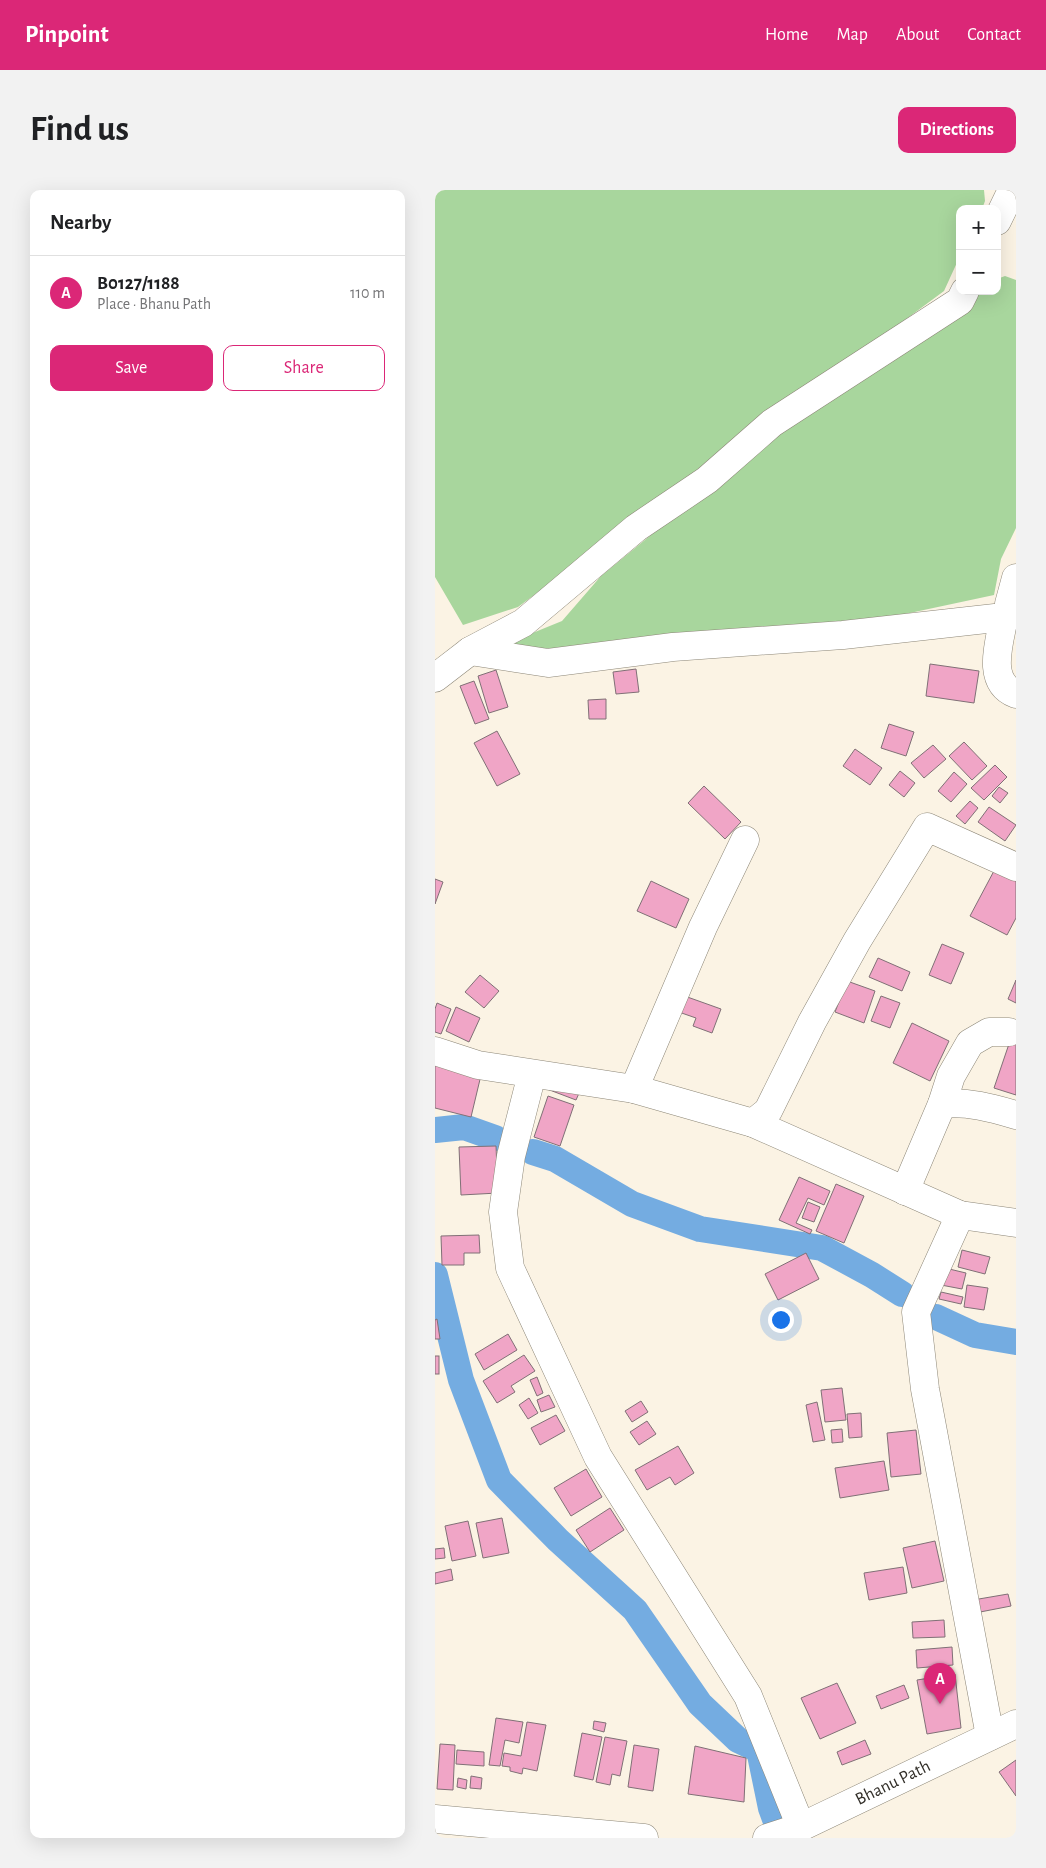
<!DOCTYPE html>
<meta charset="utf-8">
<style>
:root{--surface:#fff;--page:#f2f2f2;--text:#202124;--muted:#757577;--line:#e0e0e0;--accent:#db2777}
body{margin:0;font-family:"Alegreya Sans",sans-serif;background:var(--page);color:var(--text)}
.controls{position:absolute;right:15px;top:15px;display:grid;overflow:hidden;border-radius:10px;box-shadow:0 5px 20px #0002}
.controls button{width:45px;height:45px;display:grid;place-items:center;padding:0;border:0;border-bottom:1px solid var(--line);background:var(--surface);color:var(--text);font:25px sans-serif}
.you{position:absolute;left:345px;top:1129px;width:18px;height:18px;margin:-12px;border:4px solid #fff;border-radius:50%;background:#1a73e8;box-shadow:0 0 0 8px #1a73e833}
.badge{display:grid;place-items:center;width:32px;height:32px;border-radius:50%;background:var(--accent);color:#fff;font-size:16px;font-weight:700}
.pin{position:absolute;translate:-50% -41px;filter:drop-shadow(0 1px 2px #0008)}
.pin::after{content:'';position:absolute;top:26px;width:18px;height:15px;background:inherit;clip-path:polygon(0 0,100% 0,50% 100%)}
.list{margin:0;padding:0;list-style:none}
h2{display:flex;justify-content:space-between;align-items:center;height:65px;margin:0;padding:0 20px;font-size:21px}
h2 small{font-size:16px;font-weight:400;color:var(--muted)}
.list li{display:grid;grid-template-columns:32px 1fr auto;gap:15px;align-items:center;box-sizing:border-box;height:75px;padding:0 20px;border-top:1px solid var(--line)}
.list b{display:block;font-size:19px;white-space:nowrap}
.list p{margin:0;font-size:16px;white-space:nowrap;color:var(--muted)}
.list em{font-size:16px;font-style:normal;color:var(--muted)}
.actions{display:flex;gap:10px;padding:15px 20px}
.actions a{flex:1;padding:11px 0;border:1px solid var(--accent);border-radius:10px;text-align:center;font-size:18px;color:var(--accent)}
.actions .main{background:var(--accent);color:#fff}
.map{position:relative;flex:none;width:581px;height:1648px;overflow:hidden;border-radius:10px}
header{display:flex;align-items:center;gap:30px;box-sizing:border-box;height:70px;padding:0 25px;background:var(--accent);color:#fff}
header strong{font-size:24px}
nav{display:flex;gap:28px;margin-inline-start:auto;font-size:18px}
.intro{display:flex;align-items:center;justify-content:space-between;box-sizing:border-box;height:120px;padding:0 30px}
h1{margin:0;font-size:35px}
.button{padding:12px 22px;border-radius:10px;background:var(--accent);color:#fff;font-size:18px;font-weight:700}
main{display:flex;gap:30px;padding:0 30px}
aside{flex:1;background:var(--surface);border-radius:10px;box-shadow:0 5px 20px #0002}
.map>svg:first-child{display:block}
.green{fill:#a8d69d}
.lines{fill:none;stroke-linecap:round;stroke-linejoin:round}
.canal{stroke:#74ace1;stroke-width:26}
.building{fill:#f0a5c6;stroke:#807076}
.minor-casing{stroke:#8c8677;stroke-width:29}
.minor{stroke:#fff;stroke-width:28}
.labels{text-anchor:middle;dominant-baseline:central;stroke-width:4;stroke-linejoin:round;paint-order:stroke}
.street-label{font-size:18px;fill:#322f29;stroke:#fff}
</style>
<header>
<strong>Pinpoint</strong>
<nav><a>Home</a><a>Map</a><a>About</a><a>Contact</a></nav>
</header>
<div class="intro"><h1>Find us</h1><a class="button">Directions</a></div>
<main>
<aside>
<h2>Nearby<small></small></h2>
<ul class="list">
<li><span class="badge">A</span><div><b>B0127/1188</b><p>Place · Bhanu Path</p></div><em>110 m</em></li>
</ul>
<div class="actions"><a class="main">Save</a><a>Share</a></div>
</aside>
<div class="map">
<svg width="581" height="1648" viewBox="0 0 581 1648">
<rect width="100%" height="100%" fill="#fbf3e4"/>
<g class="green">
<polygon points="0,0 549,0 550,11 547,19 525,19 525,66 509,101 83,417 28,435 0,387"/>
<polygon points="570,86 581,90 581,338 566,369 559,405 428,433 85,464 73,453 127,431 166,386 328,253 537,101 562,101 562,89"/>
</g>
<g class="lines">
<g class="canal">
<polyline points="0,940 29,937 60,948"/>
<polyline points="98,962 120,969 197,1014 265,1039 387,1058 437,1085 467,1104"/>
<polyline points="0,1085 26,1190 64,1290 123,1350 200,1420 265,1514 303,1550 324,1560 336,1618 347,1648"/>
<polyline points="501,1127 540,1145 581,1152"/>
</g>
</g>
<g class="building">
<polygon points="495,474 544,481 539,513 491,506"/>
<polygon points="201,479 204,502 181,504 178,482"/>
<polygon points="61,480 73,517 54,523 43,486"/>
<polygon points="39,491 54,529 40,534 25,496"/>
<polygon points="171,509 171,529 154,529 153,510"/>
<polygon points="454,534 479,542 471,566 446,558"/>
<polygon points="62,541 85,584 62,596 39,553"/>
<polygon points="529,552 552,576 537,590 514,566"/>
<polygon points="498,555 511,569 489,588 476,573"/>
<polygon points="420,559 447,578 435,595 408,576"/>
<polygon points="560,575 572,587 549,610 536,598"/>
<polygon points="465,581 480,593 469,607 454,595"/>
<polygon points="519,582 532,594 516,612 503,601"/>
<polygon points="269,596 306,632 290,649 253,613"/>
<polygon points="564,597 573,603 565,613 557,606"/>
<polygon points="535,611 543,618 530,634 521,626"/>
<polygon points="554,617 581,635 570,651 543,632"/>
<polygon points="560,679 581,691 581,728 572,745 535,726"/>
<polygon points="0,689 8,692 0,714"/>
<polygon points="216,691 254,709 241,738 202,721"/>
<polygon points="507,754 529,763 516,794 494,785"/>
<polygon points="443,768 475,782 467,801 434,787"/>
<polygon points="45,785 64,801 49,818 30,802"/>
<polygon points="581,790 581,813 573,809"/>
<polygon points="412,791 440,801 429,833 400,822"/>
<polygon points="244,804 286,819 277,843 258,836 261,828 238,820"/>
<polygon points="446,806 465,813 455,838 436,831"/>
<polygon points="2,813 16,819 6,844 0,842 0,819"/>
<polygon points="21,817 45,828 34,852 11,841"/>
<polygon points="477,833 514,851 495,891 458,873"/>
<polygon points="576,848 581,849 581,905 559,898"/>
<polygon points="0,871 47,881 36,927 0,918"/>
<polygon points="112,899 145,901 141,910"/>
<polygon points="113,906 139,915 125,956 99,947"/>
<polygon points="61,956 63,1003 26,1005 24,957"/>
<polygon points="364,987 395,1001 389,1015 373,1008 361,1033 377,1040 375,1044 344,1030"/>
<polygon points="401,994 429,1006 409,1053 381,1041"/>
<polygon points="373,1012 385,1017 379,1032 367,1028"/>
<polygon points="44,1045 45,1063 29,1063 29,1075 7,1075 6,1046"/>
<polygon points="527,1060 555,1067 550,1084 523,1077"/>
<polygon points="371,1063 384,1089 343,1110 330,1084"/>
<polygon points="510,1078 531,1083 527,1099 506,1095"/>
<polygon points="532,1095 553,1098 549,1120 529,1117"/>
<polygon points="506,1102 528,1107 526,1114 504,1109"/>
<polygon points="2,1129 5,1149 0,1149 0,1130"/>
<polygon points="73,1144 82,1160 49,1180 40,1164"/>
<polygon points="89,1165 100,1181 76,1196 80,1202 62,1213 48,1191"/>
<rect x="0" y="1166" width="4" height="18"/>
<polygon points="102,1187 108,1203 102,1206 95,1190"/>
<polygon points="407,1198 411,1230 390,1232 386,1200"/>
<polygon points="114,1205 120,1217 106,1222 102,1210"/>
<polygon points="94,1208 103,1223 93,1229 84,1215"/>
<polygon points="206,1211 213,1222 197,1232 190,1221"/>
<polygon points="382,1212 390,1250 378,1252 371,1215"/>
<polygon points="426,1223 427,1247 414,1248 412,1224"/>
<polygon points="121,1225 130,1241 105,1255 96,1238"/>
<polygon points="212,1231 221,1244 204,1255 195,1242"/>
<polygon points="407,1239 408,1252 397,1253 396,1240"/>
<polygon points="481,1240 486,1284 456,1287 452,1243"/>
<polygon points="243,1256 259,1283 240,1295 235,1287 212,1300 200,1280"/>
<polygon points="449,1271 454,1300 405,1308 400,1278"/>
<polygon points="151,1279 167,1307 136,1326 119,1298"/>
<polygon points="175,1318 189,1340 155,1362 141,1340"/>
<polygon points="67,1328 74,1363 48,1368 41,1333"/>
<polygon points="33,1331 41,1366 17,1371 10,1336"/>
<polygon points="500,1351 509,1391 477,1398 468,1358"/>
<polygon points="9,1358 10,1368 0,1369 0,1359"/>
<polygon points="468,1377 472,1403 434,1410 429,1383"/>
<polygon points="16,1379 18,1390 0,1394 0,1383"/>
<polygon points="573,1404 576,1416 540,1423 538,1410"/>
<polygon points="509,1430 510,1447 478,1448 477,1432"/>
<polygon points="517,1457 518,1475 482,1478 481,1460"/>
<polygon points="520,1484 526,1538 492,1544 482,1490"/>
<polygon points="402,1493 421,1533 385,1549 366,1508"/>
<polygon points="469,1495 474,1508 446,1519 441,1506"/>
<polygon points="61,1528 88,1532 84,1553 70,1550 65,1576 54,1575"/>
<polygon points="159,1531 171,1533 169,1542 158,1539"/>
<polygon points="92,1532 111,1535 102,1581 88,1578 87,1584 75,1581 75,1577 67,1576 69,1563 86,1566"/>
<polygon points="147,1543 167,1547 158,1590 139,1586"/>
<polygon points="170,1547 192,1551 185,1586 177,1584 175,1595 161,1592"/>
<polygon points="430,1550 436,1564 407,1575 402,1562"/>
<polygon points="5,1554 20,1555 18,1600 2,1599"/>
<polygon points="199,1555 224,1559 218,1601 193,1597"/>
<polygon points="260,1556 311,1568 309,1612 253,1604"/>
<polygon points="22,1560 49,1562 49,1576 21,1574"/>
<polygon points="581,1570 581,1606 564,1582"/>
<polygon points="36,1586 47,1588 46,1599 35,1598"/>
<polygon points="23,1588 32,1590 31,1599 22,1597"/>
</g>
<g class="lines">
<g class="minor-casing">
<g id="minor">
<polyline points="562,31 577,0"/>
<polyline points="574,414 581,388"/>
<path d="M35,461L113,473L238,457L408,445L569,427C565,451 550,492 581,504"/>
<polyline points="0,488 35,461 88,433 201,338 272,290 337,233 525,111 530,101"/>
<polyline points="0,861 43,875 199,899 318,933 525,1025 581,1033"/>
<polyline points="97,884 76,966 68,1022 75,1078 163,1267 313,1506 366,1637"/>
<polyline points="199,899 268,737 310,650"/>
<path d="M507,914C532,911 557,918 581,925"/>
<polyline points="318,933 333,921 377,832 422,751 492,637 581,677"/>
<polyline points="470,1001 507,914 516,886 535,853 554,842 574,842"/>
<polyline points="525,1025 481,1122 490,1199 555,1546"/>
<polyline points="0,1629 209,1648"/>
<polyline points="332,1648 366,1637 581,1534"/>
</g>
</g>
<use href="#minor" class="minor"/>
</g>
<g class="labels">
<g class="street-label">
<text transform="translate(458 1593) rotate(-26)">Bhanu Path</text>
</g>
</g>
</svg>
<div class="controls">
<button>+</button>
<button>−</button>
</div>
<div class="you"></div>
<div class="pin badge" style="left:505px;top:1514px">A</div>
</div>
</main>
